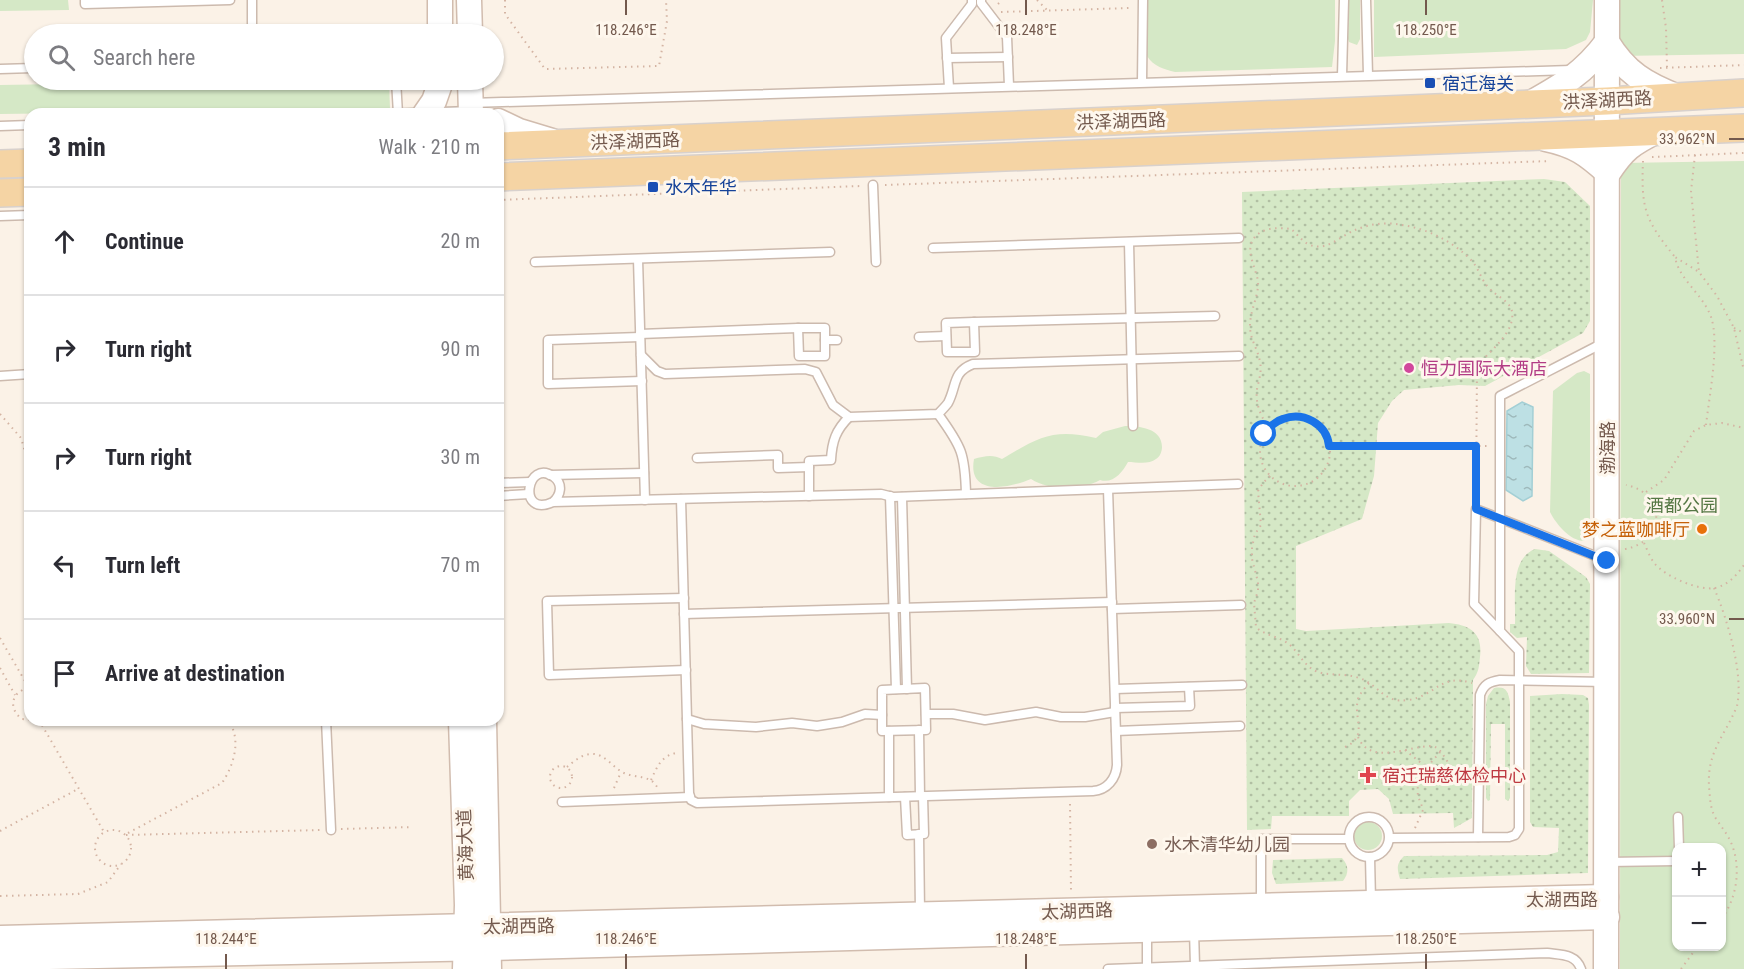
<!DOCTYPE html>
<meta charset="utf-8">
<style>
:root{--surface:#fff;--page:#f2f2f3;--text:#2b2b33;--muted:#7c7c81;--line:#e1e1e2}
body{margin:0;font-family:"Roboto Condensed","Noto Sans SC",sans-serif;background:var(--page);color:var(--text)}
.controls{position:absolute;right:18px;bottom:18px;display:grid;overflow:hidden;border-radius:12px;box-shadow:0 2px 4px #0004}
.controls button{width:54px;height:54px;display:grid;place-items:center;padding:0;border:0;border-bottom:2px solid var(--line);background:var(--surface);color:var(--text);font:30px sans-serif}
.stop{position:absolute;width:18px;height:18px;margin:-14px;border:4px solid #1a73e8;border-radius:50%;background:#fff}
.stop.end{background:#1a73e8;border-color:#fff;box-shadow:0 2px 6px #0008}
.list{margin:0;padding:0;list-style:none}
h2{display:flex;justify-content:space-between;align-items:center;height:78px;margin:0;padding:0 24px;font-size:26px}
h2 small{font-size:20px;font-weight:400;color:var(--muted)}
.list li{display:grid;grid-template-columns:39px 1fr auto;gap:18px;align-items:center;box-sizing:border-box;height:108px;padding:0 24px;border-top:2px solid var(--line)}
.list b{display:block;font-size:22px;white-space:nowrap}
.list em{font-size:20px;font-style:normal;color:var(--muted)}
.icon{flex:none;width:33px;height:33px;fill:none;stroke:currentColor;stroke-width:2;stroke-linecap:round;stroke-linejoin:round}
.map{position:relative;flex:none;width:1744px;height:969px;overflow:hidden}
.search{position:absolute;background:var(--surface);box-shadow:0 2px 4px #0004;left:24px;top:24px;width:480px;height:66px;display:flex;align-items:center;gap:15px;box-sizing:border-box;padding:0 21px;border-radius:33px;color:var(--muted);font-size:22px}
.panel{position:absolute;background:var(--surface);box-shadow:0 2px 4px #0004;left:24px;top:108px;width:480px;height:618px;border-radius:18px}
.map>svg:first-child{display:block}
.green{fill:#d5e8c6;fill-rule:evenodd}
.garden{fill:url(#garden-dots)}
.water{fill:url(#water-ripples);stroke:#a3cfd5;stroke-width:1.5}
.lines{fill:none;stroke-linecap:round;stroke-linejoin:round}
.lane-casing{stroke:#ccbaae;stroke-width:11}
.secondary-casing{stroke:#d1bcae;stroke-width:27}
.primary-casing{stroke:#d8d1cd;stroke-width:30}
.path{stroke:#d4b4a3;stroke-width:2;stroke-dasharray:1.5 4.5;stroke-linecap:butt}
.lane{stroke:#fff;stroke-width:8}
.secondary{stroke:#fff;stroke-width:24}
.primary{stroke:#f5d4a4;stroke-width:27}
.route{stroke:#1a73e8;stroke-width:8}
.ticks{fill:none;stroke:#73594d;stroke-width:2}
.transit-dot{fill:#1a4fb4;stroke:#fef7ed;stroke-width:2}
.hotel-dot{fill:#d1479c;stroke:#fef7ed;stroke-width:2}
.food-dot{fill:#e8710a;stroke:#fef7ed;stroke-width:2}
.health-dot{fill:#e0444e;stroke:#fef7ed;stroke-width:2}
.education-dot{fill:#8d6e63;stroke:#fef7ed;stroke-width:2}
.labels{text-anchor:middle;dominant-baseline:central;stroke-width:6;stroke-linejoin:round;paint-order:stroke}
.transit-label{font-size:18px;fill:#164399;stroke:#fef7ed;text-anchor:start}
.street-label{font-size:18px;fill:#73594d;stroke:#fef7ed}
.hotel-label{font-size:18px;fill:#b23c85;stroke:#fef7ed;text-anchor:start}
.park-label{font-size:18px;fill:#567845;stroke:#fef7ed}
.food-label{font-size:18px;fill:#c56008;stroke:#fef7ed;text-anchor:end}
.health-label{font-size:18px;fill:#be3a42;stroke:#fef7ed;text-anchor:start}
.education-label{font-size:18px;fill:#785e54;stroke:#fef7ed;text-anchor:start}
.ticks-label{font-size:15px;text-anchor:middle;fill:#73594d;stroke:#fef7ed;stroke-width:6;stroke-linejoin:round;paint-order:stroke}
</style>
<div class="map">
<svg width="1744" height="969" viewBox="0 0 1744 969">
<defs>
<pattern id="garden-dots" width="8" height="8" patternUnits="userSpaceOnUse" patternTransform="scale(1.5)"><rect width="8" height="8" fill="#d5e8c6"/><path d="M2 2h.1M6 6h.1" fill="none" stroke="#b1bfa3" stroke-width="1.8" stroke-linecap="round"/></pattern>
<pattern id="water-ripples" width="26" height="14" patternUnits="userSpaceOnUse" patternTransform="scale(1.5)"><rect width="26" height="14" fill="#bde0e4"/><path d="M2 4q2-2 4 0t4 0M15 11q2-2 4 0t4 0" fill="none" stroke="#9eb9bb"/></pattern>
</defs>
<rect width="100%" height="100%" fill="#fbf2e7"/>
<g class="green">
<polygon points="0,0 68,0 69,10 0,11"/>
<path d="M1148,0H1335V41L1332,67L1175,72C1164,69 1154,67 1147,56Z"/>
<polygon points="1349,0 1360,0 1360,39 1357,45 1349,42 1348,39"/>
<polygon points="1374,0 1593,0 1590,32 1586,40 1566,49 1374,57"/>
<polygon points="1619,0 1744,0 1744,54 1620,56"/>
<polygon points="294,80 389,80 390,109 0,114 0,85"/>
<path d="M1744,161V969H1620L1621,163ZM1676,848H1722V946H1676Z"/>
<path d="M1584,371L1590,374V536L1584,541C1570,541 1556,524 1550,512L1553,391L1577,373Z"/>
<path d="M1125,426C1139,426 1162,428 1162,447C1162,451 1160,457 1156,459C1149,465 1136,462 1128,462C1122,473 1113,484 1100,480C1080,491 1050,491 1031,479C1010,488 967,497 974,459C984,456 993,454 1002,459C1039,437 1053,428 1096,438L1103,432Z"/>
<circle cx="1368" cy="836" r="14"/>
</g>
<g class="garden">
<path d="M1544,179L1565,182L1590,206V321L1583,333L1485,386L1459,385L1404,390L1392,401L1378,423L1374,476L1362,519L1296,546V629L1306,631L1449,623C1470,625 1483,633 1480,657C1479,666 1479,672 1473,680L1472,818L1454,828L1453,813L1393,814L1389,799L1378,789L1360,790L1349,801V816H1272L1271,829L1247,830L1242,192Z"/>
<path d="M1535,549L1549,551L1586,577L1590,584L1589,673L1531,674L1526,666L1527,637L1517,638L1510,632V624H1515C1516,600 1509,559 1535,549Z"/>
<path d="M1494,688C1506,686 1508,691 1510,702V798L1508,801L1505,799V724H1491L1490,800L1488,801L1486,798V704L1488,696Z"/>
<path d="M1562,694L1583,695L1588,698L1589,705L1588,873L1400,879C1397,869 1396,864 1404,856L1547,855L1558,852L1559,828L1533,827L1530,822V696Z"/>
<path d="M1342,858C1349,866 1349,873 1343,881L1276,884L1272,873L1273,860Z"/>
</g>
<polygon class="water" points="1522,402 1533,407 1532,496 1523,501 1506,490 1507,411"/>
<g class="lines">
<g class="lane-casing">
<g id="lane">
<polyline points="85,0 85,4 230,0"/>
<polyline points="252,0 252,34"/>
<polyline points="981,0 981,3 1007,37 1009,86"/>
<polyline points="1366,0 1368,75"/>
<polyline points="947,58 1008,57"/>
<polyline points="0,69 34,68"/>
<polyline points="1342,76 1344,0"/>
<polyline points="396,80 398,114"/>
<polyline points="1142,82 1143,0"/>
<polyline points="949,88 946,38 972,4 972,0"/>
<polyline points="471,103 1571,70"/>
<polyline points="384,114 470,111"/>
<polyline points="0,126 30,125"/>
<polyline points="873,185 876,262"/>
<polyline points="0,216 30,215"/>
<polyline points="1129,242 1133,426"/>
<polyline points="933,248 1239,238"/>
<polyline points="638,259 645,500"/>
<polyline points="535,262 830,252"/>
<polyline points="974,322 1215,316"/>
<polygon points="974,322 975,352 947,352 946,323"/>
<polygon points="798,328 825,328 825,356 799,356"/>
<polyline points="640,334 798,328"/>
<polyline points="640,337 548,340 548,384 642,381"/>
<polyline points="919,337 946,336"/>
<polyline points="825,340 837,340"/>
<path d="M641,355L657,371L665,374L805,369L816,372L833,405L849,417L938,414C941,411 945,407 948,403C957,386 952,372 973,364L1239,356"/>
<polyline points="0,376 30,374"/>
<path d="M938,414C962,447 965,454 966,494"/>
<polyline points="697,458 778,455 778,468 809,467"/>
<polyline points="550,475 644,473"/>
<polyline points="498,483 530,482"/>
<polyline points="498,496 529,494"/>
<path d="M809,496V461L831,460C832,441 836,430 849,417"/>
<polyline points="890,496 896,689"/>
<polyline points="902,497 907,689"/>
<path d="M681,499L689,793L691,800L697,803L1093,791C1107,790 1116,779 1117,765L1108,489"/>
<path d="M553,502C561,495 563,484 554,477C526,457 517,519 553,502L881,494L893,497L1238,484"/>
<polyline points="684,598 547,601 549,675 686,670"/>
<polyline points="1112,609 1241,605"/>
<polyline points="684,614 1112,602"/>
<polyline points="1500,631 1474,604 1476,509 1603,559"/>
<polygon points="925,688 926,730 882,731 882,690"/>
<polyline points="1115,689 1242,685"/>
<polyline points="1115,708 1190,706 1189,687"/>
<polyline points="926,714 953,714 985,720 1036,712 1061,717 1085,717 1115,712"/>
<polyline points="687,719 704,724 756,727 792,723 817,726 842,722 865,714 882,715"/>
<polyline points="326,720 331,830"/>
<polyline points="919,730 920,796"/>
<polyline points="889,731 889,797"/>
<polyline points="1116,731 1240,726"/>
<polyline points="905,797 907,835 924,834 923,796"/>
<polyline points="562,802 690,797"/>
<circle cx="1369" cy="837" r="20"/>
<polyline points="1678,817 1679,848"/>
<polyline points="919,834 920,912"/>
<path d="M1478,837L1480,695C1484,684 1489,682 1500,680L1606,682"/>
<polyline points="1390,838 1509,837 1515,835 1519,829 1519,651 1500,631 1500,396 1603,343"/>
<polyline points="1370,857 1371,901"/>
<polyline points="1607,862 1676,861"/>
<polyline points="1261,903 1261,839 1349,839"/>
<polyline points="1194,930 1195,966"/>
<polyline points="1147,932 1147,968"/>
<path d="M1108,969L1547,953C1562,955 1576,954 1581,969"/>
</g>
</g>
<g class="secondary-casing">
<g id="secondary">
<polyline points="440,0 440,34"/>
<polyline points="469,0 470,34"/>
<polyline points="470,80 471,114"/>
<path d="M1529,104C1563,85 1584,73 1607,42C1626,73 1645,84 1678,97"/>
<polyline points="425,114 434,101 441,81"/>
<polyline points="498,121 519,131 552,141"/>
<path d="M1546,139C1575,145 1587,154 1608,173C1624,149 1631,144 1657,131"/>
<polyline points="461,720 467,905 465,969"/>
<polyline points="484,720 489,969"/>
<polyline points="0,938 1606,897"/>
<polyline points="0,958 489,948 1607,917"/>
<polyline points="1606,969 1607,0"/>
</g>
</g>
<g class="primary-casing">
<g id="primary">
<polyline points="498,146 1607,101 1744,93"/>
<polyline points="0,164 30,163"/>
<polyline points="498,177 1744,128"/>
<polyline points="0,193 30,192"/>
</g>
</g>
<g class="path">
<polyline points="505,0 505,14 545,69 659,66 667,21 666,0"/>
<polyline points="1037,0 1048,11"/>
<polyline points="1662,0 1666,28 1667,67"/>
<polyline points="998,4 1002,0"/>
<polyline points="1001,12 1129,8"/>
<polyline points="1660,68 1744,65"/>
<polyline points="1695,155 1691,191 1699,272"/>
<polyline points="1652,157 1744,153"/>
<path d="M1643,161C1641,209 1645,220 1675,257"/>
<polyline points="885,185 1550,161"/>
<polyline points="498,200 861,186"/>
<polyline points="1734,328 1744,333"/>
<polyline points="0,414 21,438 30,468"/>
<circle cx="1295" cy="451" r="35"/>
<path d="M1706,425C1709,398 1720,342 1711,317C1703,294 1679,280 1675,257L1699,272L1717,296L1734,328L1744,371"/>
<path d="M1269,429C1261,416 1255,404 1257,389C1259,380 1262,371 1260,362C1258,349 1250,340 1250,326C1250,310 1259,296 1258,281C1256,270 1248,255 1251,244C1257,227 1277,227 1291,229C1297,234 1302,241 1308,244C1326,253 1340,236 1355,230C1367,225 1382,222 1395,224C1424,227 1452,240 1472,261C1479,269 1481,280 1489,288C1499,299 1515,302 1512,319C1510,336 1488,353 1477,366L1476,497"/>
<polyline points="1329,446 1489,446"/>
<path d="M1270,476L1263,483L1258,491L1261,525L1255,534L1252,547V559L1258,582V591L1254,603L1256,627C1266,637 1282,636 1292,647C1300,655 1306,668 1318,672C1331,676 1346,673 1359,678C1379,684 1383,704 1408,700C1436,696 1440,673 1472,683"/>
<polyline points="1646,492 1664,480 1694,431 1706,425 1722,423 1744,428"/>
<path d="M1644,543C1647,549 1650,558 1655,564C1665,576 1698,591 1715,588C1728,585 1737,575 1744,565"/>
<path d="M1625,549C1666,542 1667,493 1626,485"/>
<path d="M1714,588C1727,618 1744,674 1737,706C1725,736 1707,751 1709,786C1710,797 1710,808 1715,817C1721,827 1728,834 1732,845C1741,868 1737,898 1722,918"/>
<polyline points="0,638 29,688"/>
<polyline points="0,668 15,695"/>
<path d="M28,688C11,692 8,709 22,719L33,720"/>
<polyline points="39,720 104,832"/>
<path d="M1358,737C1370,766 1409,746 1431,746C1446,747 1445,773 1469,776"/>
<path d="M1345,747C1369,736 1353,719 1358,699C1360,693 1365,688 1369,683"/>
<polyline points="1405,750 1426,767"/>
<circle cx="561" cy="777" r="11"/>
<path d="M567,767C573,762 582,754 591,754C605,753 613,768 624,773C635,778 651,775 657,787"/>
<path d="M651,780C657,767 661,756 676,753"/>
<polyline points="614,788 621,772"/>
<polyline points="1070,804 1071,891"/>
<path d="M1415,828L1423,810C1422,805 1419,800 1418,795C1415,777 1431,763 1441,751"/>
<polyline points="341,829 413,827"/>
<circle cx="113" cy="848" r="18"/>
<polyline points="0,831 78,789"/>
<path d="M128,833L222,783C234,765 242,739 228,720"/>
<polyline points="126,835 321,830"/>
<polyline points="0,896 78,894 108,882 121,864"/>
<polyline points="1681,969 1698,946"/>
</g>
<use href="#lane" class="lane"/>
<use href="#secondary" class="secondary"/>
<use href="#primary" class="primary"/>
</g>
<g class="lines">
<path class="route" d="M1264,434C1270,427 1275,421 1283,419C1303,411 1327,424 1329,446H1476V509L1607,561"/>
</g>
<path class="ticks" d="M626,0V15M1026,0V15M1426,0V15M1729,139H1744M1729,619H1744M226,954V969M626,954V969M1026,954V969M1426,954V969"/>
<g class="transit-dot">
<rect x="1424" y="77" width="12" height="12" rx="3"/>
<rect x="647" y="181" width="12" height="12" rx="3"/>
</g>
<circle class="hotel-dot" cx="1409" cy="368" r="6"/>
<circle class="food-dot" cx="1702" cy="529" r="6"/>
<path class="health-dot" d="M1365 766h6v6h6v6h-6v6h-6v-6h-6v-6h6z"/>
<circle class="education-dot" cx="1152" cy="844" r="6"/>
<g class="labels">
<g class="transit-label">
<text x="1442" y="83">宿迁海关</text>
<text x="665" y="187">水木年华</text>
</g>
<g class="street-label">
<text transform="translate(1607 100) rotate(-3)">洪泽湖西路</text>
<text transform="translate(1121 121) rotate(-2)">洪泽湖西路</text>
<text transform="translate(635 141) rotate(-2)">洪泽湖西路</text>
<text transform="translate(1607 448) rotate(-90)">渤海路</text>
<text transform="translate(465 845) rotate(-92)">黄海大道</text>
<text x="1562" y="899">太湖西路</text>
<text transform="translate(1077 911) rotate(-2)">太湖西路</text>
<text transform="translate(519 926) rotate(-1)">太湖西路</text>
</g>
<g class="hotel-label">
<text x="1421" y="368">恒力国际大酒店</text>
</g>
<g class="park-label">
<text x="1682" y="505">酒都公园</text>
</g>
<g class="food-label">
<text x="1690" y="529">梦之蓝咖啡厅</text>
</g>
<g class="health-label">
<text x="1382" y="775">宿迁瑞慈体检中心</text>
</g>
<g class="education-label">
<text x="1164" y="844">水木清华幼儿园</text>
</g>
</g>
<g class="ticks-label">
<text x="626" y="35">118.246°E</text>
<text x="1026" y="35">118.248°E</text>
<text x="1426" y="35">118.250°E</text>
<text x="1687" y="144">33.962°N</text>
<text x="1687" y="624">33.960°N</text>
<text x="226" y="944">118.244°E</text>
<text x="626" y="944">118.246°E</text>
<text x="1026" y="944">118.248°E</text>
<text x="1426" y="944">118.250°E</text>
</g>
</svg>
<div class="controls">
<button>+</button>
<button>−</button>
</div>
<div class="stop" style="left:1264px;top:434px"></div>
<div class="stop end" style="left:1607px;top:561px"></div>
<div class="search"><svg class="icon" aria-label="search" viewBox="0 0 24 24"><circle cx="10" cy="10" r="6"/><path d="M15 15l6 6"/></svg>Search here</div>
<section class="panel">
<h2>3 min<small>Walk · 210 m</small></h2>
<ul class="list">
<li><svg class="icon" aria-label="ahead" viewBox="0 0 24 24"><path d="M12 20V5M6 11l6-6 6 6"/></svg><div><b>Continue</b></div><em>20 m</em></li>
<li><svg class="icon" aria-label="right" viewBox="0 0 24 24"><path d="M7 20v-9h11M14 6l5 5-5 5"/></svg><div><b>Turn right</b></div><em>90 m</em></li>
<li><svg class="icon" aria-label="right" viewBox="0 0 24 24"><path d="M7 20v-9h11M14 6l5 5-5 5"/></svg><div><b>Turn right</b></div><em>30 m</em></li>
<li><svg class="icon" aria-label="left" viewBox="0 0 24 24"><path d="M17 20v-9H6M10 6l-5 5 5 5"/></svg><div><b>Turn left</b></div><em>70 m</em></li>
<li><svg class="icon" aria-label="arrive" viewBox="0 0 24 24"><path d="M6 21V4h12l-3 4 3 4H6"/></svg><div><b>Arrive at destination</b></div></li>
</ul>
</section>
</div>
